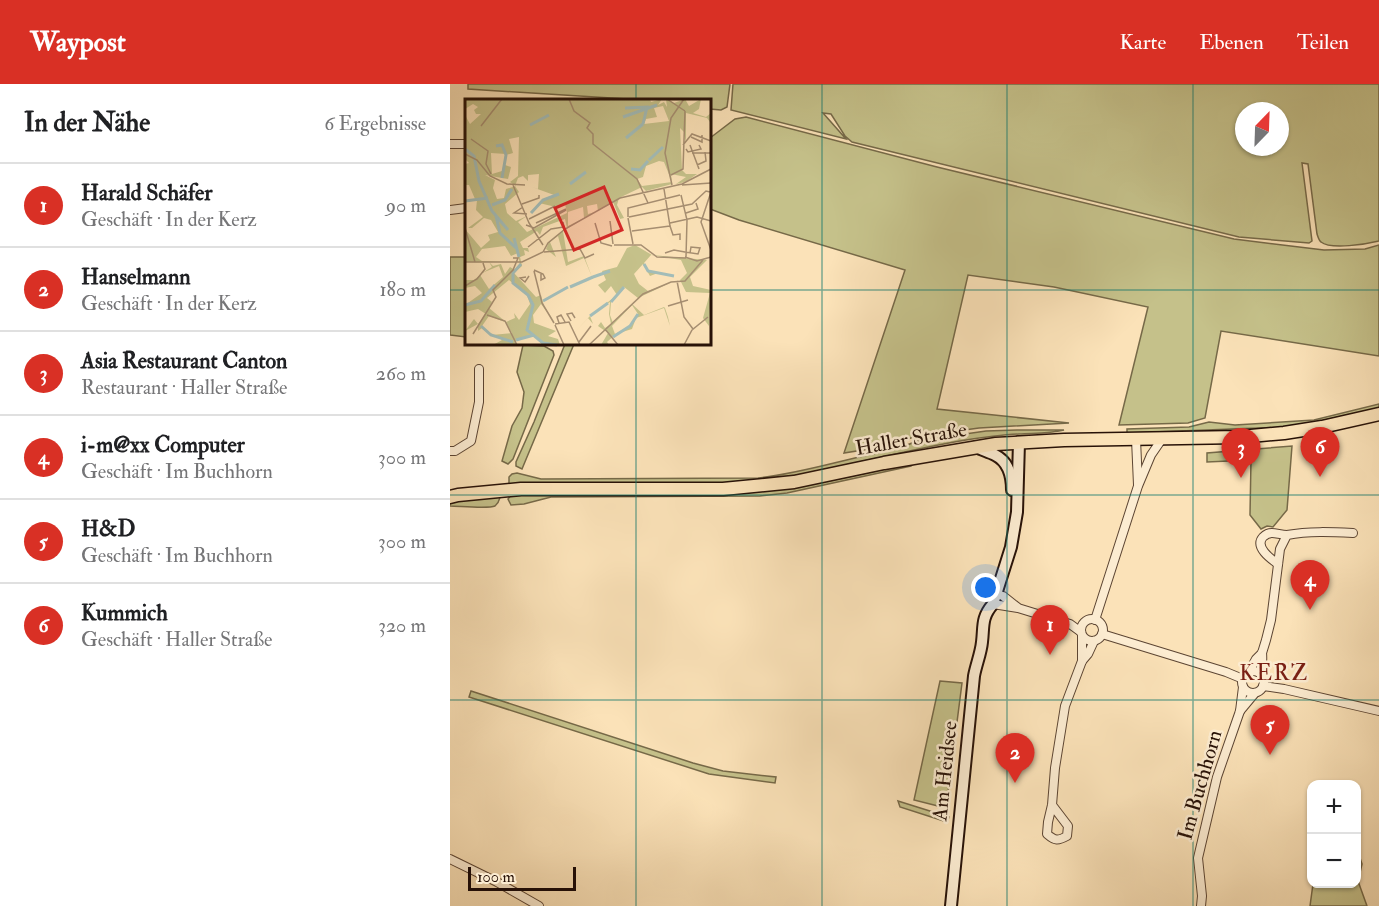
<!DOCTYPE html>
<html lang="de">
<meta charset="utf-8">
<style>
:root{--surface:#fff;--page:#f2f2f2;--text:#202124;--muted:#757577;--line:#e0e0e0;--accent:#d93025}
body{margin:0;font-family:"IM FELL Double Pica",serif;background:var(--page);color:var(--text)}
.controls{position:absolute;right:18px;bottom:18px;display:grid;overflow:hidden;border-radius:12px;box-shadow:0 2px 4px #0004}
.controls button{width:54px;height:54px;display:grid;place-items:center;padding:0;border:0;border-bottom:2px solid var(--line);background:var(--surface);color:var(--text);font:30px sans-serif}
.compass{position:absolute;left:785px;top:18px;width:54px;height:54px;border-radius:50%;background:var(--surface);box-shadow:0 2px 4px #0004;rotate:23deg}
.scale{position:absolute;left:18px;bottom:15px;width:108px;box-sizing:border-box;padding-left:6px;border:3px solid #271107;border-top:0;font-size:16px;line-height:21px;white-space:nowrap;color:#271107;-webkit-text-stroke:4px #fcecd1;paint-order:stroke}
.you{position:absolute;left:536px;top:504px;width:21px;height:21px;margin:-15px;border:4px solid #fff;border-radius:50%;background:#1a73e8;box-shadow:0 0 0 9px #1a73e833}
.badge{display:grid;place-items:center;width:39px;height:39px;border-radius:50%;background:var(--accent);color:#fff;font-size:20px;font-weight:700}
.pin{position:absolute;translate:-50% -50px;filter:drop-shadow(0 2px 3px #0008)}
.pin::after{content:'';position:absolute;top:32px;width:21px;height:18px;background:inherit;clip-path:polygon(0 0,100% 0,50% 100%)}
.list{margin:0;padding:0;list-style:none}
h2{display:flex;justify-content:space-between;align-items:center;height:78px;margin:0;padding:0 24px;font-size:26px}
h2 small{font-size:20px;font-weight:400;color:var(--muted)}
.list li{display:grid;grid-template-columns:39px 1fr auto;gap:18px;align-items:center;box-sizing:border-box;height:84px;padding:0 24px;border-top:2px solid var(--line)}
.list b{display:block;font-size:22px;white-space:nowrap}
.list p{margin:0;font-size:20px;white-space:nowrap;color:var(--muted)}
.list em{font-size:20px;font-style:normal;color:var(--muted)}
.map{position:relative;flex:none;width:929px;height:822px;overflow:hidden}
header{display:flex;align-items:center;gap:36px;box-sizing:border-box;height:84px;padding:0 30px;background:var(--accent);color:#fff}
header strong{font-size:28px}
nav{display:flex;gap:33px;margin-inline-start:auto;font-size:21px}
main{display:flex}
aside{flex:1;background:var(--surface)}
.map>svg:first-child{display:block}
.green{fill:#c5c18a;stroke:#766948;stroke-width:1.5;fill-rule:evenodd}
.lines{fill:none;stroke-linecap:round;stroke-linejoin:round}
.minor-casing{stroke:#5c4533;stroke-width:10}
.secondary-casing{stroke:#271107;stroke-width:14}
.primary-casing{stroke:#271107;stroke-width:15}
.minor{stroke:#fcecd1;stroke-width:8}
.secondary{stroke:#fcecd1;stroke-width:10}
.primary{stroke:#fbe2b8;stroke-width:12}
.grid{fill:none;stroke:#0f766e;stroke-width:1.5;stroke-opacity:0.55}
.labels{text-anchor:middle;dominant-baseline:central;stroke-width:5;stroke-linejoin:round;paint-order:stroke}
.street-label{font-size:21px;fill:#271107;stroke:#fcecd1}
.neighbourhood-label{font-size:22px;letter-spacing:1.5px;fill:#7a1f14;stroke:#fcecd1}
.inset-river{fill:none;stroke:#a2bcb8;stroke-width:3}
.inset-road{fill:none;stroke:#a68e71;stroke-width:1.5}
.view{fill:#d62828;fill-opacity:0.15;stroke:#d62828;stroke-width:3}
.inset-edge{fill:none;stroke:#271107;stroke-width:3}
</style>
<header>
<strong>Waypost</strong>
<nav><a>Karte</a><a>Ebenen</a><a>Teilen</a></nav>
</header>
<main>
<aside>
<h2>In der Nähe<small>6 Ergebnisse</small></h2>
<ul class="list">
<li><span class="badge">1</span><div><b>Harald Schäfer</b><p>Geschäft · In der Kerz</p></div><em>90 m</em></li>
<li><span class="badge">2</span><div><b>Hanselmann</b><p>Geschäft · In der Kerz</p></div><em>180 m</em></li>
<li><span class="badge">3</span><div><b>Asia Restaurant Canton</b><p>Restaurant · Haller Straße</p></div><em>260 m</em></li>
<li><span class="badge">4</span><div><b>i-m@xx Computer</b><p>Geschäft · Im Buchhorn</p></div><em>300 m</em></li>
<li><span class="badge">5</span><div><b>H&amp;D</b><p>Geschäft · Im Buchhorn</p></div><em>300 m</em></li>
<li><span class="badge">6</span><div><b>Kummich</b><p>Geschäft · Haller Straße</p></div><em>320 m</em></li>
</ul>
</aside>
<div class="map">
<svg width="929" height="822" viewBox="0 0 929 822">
<rect width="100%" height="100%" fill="#fbe2b8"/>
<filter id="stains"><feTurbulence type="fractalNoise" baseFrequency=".00333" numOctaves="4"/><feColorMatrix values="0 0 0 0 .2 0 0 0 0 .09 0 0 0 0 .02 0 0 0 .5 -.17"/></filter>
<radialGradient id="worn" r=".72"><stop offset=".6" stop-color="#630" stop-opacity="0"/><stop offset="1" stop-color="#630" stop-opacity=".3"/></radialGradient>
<g class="green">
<polygon points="18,0 280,0 277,23 271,26 260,25 260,16 193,16 18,5"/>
<path d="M283,0H929V157C917,160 881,166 871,158C869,157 868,153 867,150L858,80L852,79L862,157L859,159L789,153L402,58L395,52L381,30L373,29L396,55L281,26ZM794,27H830V63H794Z"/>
<polygon points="296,33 487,83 784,155 874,166 915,165 929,161 929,272 771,247 755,334 738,339 669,341 698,223 604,203 518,191 487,325 619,339 529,344 463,353 444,361 394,369 455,186 289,136 260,125 260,54 285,35"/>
<polygon points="0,173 16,173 16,253 0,251"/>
<polygon points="115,260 124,260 72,385 66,382 66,378 84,338"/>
<polygon points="73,261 94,262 103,267 104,271 63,375 58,380 52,377 62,342 72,324 74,308 67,288"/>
<polygon points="929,320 929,326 893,335 837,343 677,349 677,345 739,343 759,338 785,341 864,336"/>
<path d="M567,346H614C598,350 585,349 569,350C549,351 529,354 510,357C440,369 373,389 303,399L59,400V393L62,390L67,389L91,395L308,394C344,390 378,380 413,372C430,368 450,366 466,357L536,347Z"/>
<polygon points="842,362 837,426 823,443 817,442 811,445 800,431 801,376 757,378 757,369"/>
<polygon points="465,379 461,382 337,409 310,412 101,413 74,420 61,421 58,415 61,411 312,407"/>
<path d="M46,410L50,413C49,417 49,419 45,422C38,425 9,422 0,422V418Z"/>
<polygon points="490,597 512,599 496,724 464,716"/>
<polygon points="21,607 243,679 273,687 326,693 325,699 259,690 19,613"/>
<polygon points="448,717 499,733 497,738 450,723"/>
<polygon points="907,765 912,780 908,797 917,822 860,822 863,800 906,800"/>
</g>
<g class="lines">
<g class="minor-casing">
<g id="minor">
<polyline points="0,60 16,60"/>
<polyline points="0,126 16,124"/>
<polyline points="686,355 688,401"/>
<polyline points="0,367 5,367 21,357 29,318 29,285"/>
<path d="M828,480C821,475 804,463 813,453C815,451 819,449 822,449C826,449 832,451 837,451"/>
<polyline points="546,510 553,512 567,523"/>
<polyline points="543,520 568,524 620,540 631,548"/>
<circle cx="642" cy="546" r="11"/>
<polyline points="645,536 688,402 701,371 712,355"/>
<polyline points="652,550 776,588 793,595"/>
<path d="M812,569C813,577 811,584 812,592"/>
<polyline points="632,577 632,552"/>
<circle cx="803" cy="598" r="11"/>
<path d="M799,588L806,575L812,569L816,556L821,536L830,465L837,451C859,447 881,448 903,449"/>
<polyline points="813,602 834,605 929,627"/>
<polyline points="790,627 805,609"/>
<path d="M602,721L618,742L617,752C608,757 605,757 597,750L598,738L602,721L605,684L615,622L632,577L638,570L644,557"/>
<polyline points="0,775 47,798 89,822"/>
<polyline points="751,822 752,812 748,774 767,693 790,627 793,603"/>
</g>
</g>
<g class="secondary-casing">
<g id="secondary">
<path d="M526,363C532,366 539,368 545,371C559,378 562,392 562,406"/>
<path d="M501,822L524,592C526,581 531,569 532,558C534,542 531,534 543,520L561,463L567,428L569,358"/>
</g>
</g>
<g class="primary-casing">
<polyline id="primary" points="0,413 8,411 71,405 273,405 344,398 434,379 546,360 614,356 790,353 834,349 872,343 929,330"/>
</g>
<use href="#minor" class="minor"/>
<use href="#secondary" class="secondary"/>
<use href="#primary" class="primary"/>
</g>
<path class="grid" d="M186,0V16M372,0V822M557,0V822M743,0V822M0,206H16M260,206H929M186,260V822M0,411H929M0,616H929"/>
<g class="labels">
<g class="street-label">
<text transform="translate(461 355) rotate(-10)">Haller Straße</text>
<text transform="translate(495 687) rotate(-84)">Am Heidsee</text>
<text transform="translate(750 701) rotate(-74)">Im Buchhorn</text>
</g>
<g class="neighbourhood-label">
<text x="824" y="589">KERZ</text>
</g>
</g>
<g transform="translate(15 15)">
<rect width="246" height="246" fill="#fbe2b8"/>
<path d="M0,0H185L186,3L197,0L193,6L199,3L202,8L201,0L209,4L220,0L224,7L236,0L234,10L228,14L241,18L246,14L245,23L242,19L221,14V45L219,33L215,29L217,71L221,75H232L222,82L216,84L211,85L221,78L206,75L207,85L181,92L177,88L154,99L152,106L159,119L155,120L148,103L133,112L132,105L122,107L123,115L130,113L98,132L103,163L119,157L127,178L119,159L101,167L93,137L85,143L91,158L81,150L84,143L100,130L102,129L100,120L78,128L75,136L72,132L55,143L58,149H63L64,153L59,151L60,156L55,158L57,167L49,174L71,198L76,196L73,185L79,207L90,224L76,205L68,216L69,224L91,232L83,237L93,240L95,246L77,245L67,236L51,241V246H28L37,241L17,229L13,232V225L0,232L9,220L4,217L9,220L13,225L21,215L13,210L0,213V206L17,194L10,187L0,189V181H9L15,176L24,190L38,178L34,167L17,174L27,168L24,163L28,167L36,165L40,175L45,168L50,171L55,166L53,154L46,157L40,147L17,150L11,158L17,162H39L0,164L12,163H0V130L16,149L25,141L23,136L33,133L26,121L19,119L7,129H3L18,118L11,111L12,101L0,103L10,100L4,86H0V65L4,64L0,60V16L5,25L16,15H11L9,11L13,8L8,5L0,10ZM198,7L204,22L179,25L181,20L192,18L189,9ZM54,38L53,77L45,83L51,87L41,90L39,99L32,100L28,89L30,81L20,76L43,80L46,68L40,66L41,56L48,54L44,40ZM26,54L41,55L37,72L27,75ZM194,62L199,63L207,83L177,87L172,80L178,78L181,67ZM74,75L73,90L67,88L89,96L77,101L74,104L91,108L100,105L102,114L62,133L53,123L62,117L51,122L42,114L40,105L54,93L50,87L53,79L58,77L63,82V76ZM118,108L119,119L103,127V113ZM44,181L62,196L65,205L54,221L49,214L50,219L41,223L24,209L27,203L22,199ZM24,217L40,223L47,234L27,236L17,227ZM170,146L187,156L242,161L225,178L228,187L246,191L244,227L238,219L245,194L221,193L215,181L222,174L216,161L186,156L179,164L183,171L209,177L193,174L185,177L178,165L169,175L174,185L183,192L209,182L173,199L159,188L146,203L145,216L148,224L167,205L179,216L199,208L200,209L203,218L205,227L199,209L177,217L171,219L167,230L151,235L142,243L144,246H136L143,234L133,227L136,223L140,229L146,225L144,215L145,203L125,217L128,225L123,219L109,234L125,217L152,196L146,187L140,194L133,186L141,181L137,172L152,168L162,149ZM167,206L173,215L166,226L150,235L147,227Z" fill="#c5c18a" fill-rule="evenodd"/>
<path class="inset-river" d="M160,9L182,8L178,25M158,18L192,6M65,26L84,16M161,39L178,25M31,47L37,46L41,56L37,79M0,50L9,57L14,82L27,112L43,131M184,61L198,48M166,70L175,71L183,62M105,85L121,73M0,102L23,99M27,106L40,101L47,90M66,114L78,101L94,95M31,117L35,134L51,149M49,139L54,158M56,165L48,174V184L63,196L68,206L62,231L78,244L92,246M179,165L183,172L209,177M128,178L145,172M105,188L128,178M78,202L103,188M146,203L159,188M0,206L16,202L30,186M125,217L143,204M16,227L26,236L48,243M148,238L165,227L173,215M51,241L69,236"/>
<path class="inset-road" d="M104,0L109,12L125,24L122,29L128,35V45L172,80L183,104M202,0L220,12M16,27L37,0M226,38L237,43V36M6,40L23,52L21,65L26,75M218,46L227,35L246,42M225,46L234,70M221,50L223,53L236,50L234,46M227,54H246M0,55L12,61L25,77L42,85L60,86M232,66L241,62L240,53M206,76L218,70L220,12M48,86L64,124L78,146M207,86L200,54L206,19L219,0M217,86L246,84M199,90L205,127L208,136L215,135V141M246,93L236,123L246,151M216,96L222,121L221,158M57,105L74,99V96M58,108L49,114L62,115M221,114L233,110L231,104M163,118V109L215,96M164,118L227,105L241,92L245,93M163,119L168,145M64,120L90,107M145,122L148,145M71,124L101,110M130,124L136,144L147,147M205,124L232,118L246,122M61,126L69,129L101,111M0,129L10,163M167,132L205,127M149,146H176L192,158L221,159M63,148L86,130L99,128L98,123M79,153L115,150L120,159L129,155M200,154L209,151L220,153L233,155L235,149L226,148L225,154M220,158L232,162L246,158M0,163H57L78,153L83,144L100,130L155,99L217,85L246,70M69,171L78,175L80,179L76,181V175M69,172L77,204L89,224M61,178L55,179L60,183L64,177M212,182L219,218L228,230M0,187L12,180L20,170L18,164M246,197V230M203,207L223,201M22,216L40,222L52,246M106,222L102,215L107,214L110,219M94,224L92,218L96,216L100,223M90,225L104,223L115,246M90,226L99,246M140,230L153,246M8,235L31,198L28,191L48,171L53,159H48M114,243L126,227M124,246L178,195L206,183L220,182L238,161M219,246L227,231L243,218"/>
<path class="view" d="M139,88L157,131L109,151L90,109Z"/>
<rect width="246" height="246" class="inset-edge"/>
</g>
<rect width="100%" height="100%" filter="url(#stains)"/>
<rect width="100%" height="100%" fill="url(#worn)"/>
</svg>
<div class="controls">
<button>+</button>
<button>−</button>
</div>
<svg class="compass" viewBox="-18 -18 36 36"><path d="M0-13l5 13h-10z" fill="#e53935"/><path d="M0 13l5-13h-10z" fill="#757577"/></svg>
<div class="scale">100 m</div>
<div class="you"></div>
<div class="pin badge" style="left:600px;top:571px">1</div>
<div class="pin badge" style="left:565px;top:699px">2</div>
<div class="pin badge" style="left:791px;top:394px">3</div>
<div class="pin badge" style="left:860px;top:526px">4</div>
<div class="pin badge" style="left:820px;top:671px">5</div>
<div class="pin badge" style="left:870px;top:393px">6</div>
</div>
</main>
